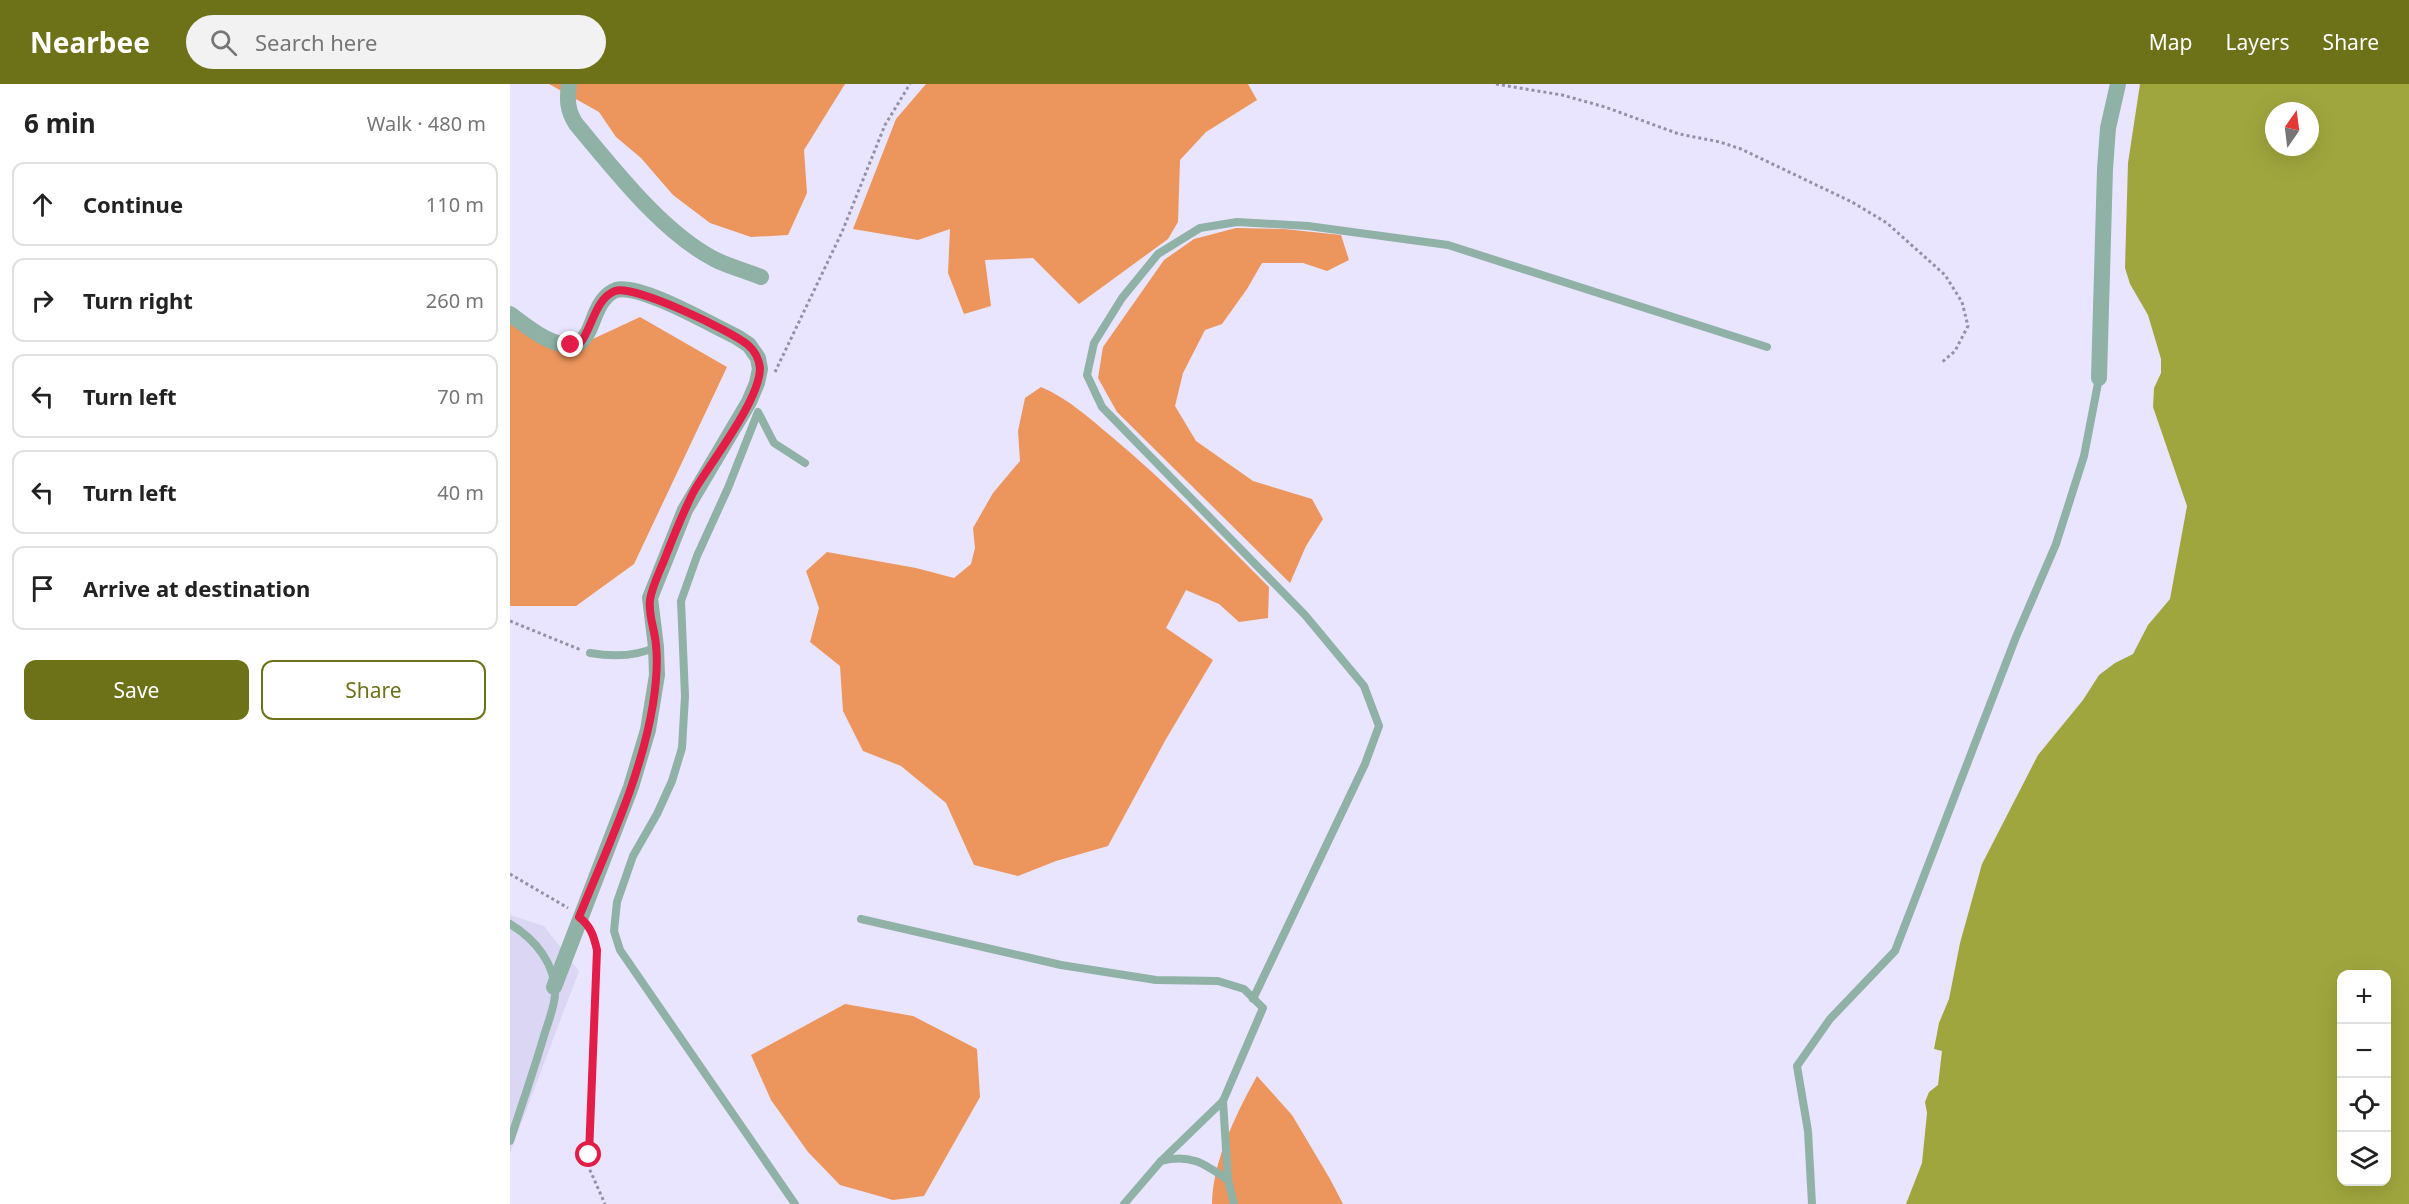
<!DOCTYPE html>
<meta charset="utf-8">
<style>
:root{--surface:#fff;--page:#f2f2f2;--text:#222;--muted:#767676;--line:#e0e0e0;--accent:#6d7218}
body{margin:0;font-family:"Noto Sans",sans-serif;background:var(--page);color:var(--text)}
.controls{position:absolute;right:18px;bottom:18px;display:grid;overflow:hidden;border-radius:12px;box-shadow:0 6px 24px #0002}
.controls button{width:54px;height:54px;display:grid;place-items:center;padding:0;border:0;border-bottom:2px solid var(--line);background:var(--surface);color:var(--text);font:30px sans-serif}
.compass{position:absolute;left:1755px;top:18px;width:54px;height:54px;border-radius:50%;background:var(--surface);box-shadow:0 6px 24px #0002;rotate:14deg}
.stop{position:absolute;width:18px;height:18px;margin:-14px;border:4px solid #e11d48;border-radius:50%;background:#fff}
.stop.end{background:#e11d48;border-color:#fff;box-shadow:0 2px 6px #0008}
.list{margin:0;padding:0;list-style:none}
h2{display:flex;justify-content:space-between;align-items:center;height:78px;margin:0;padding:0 24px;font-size:26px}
h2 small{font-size:20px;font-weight:400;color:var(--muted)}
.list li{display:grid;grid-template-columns:39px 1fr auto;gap:18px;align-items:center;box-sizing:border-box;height:84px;margin:0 12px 12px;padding:0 12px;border:2px solid var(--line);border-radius:12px}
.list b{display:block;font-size:22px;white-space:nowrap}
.list em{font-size:20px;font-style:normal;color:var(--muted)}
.actions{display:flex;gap:12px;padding:18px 24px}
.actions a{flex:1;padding:14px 0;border:2px solid var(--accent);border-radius:12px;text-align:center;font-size:21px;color:var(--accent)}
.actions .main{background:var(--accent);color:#fff}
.icon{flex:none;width:33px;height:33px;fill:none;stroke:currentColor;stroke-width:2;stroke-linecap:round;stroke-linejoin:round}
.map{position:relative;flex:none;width:1899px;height:1120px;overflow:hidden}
header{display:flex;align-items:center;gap:36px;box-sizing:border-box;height:84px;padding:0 30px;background:var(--accent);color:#fff}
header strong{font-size:28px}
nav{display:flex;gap:33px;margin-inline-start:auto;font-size:21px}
.search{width:420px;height:54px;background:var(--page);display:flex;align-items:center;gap:15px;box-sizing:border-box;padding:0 21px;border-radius:33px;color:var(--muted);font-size:22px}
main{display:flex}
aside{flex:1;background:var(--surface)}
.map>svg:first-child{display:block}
.built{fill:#dad6f3}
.forest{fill:#ec955d}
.water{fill:#a0a63e;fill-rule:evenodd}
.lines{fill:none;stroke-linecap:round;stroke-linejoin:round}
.path{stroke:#9490a8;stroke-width:3;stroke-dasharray:3 3;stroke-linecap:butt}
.lane{stroke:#90b1a6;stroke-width:8}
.street{stroke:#90b1a6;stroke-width:16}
.route{stroke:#e11d48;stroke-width:8}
</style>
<header>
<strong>Nearbee</strong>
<div class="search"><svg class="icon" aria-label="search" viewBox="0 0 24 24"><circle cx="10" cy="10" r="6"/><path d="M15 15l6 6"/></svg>Search here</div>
<nav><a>Map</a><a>Layers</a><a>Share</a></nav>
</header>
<main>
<aside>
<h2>6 min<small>Walk · 480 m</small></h2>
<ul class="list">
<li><svg class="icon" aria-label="ahead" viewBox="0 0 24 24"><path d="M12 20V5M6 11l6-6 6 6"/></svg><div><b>Continue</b></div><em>110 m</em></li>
<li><svg class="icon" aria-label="right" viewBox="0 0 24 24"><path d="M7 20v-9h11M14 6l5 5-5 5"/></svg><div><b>Turn right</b></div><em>260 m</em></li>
<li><svg class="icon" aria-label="left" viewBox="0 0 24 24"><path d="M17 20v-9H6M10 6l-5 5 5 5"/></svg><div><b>Turn left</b></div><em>70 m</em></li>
<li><svg class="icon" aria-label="left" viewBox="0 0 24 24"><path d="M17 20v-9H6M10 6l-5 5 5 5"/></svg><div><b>Turn left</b></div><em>40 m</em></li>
<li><svg class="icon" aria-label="arrive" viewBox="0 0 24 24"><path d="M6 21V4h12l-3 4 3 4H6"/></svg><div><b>Arrive at destination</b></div></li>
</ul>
<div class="actions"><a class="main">Save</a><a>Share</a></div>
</aside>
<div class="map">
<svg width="1899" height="1120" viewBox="0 0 1899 1120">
<rect width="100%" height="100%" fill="#e9e5ff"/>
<polygon class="built" points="0,831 34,842 69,887 0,1069"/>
<g class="forest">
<polygon points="39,0 335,0 294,66 297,109 278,151 241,153 200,139 163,111 131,74 106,53 89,28"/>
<polygon points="416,0 738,0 747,16 696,48 670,76 668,138 658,155 569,220 523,174 475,176 481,222 454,230 438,189 440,145 408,156 343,145 386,35"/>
<polygon points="726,144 774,145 831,151 839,176 817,187 793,179 752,179 737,205 712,240 695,246 673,289 665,322 686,357 743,397 802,415 813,435 796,462 780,499 607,328 588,294 593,263 654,176 684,155"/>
<polygon points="130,233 217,283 124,480 66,522 0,522 0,234 55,268"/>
<path d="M531,303C559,315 579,334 602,353C658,400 708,452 759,503L758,534L729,538L709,520L676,506L656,544L703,576L656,655L598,762L546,777L508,792L464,781L436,719L391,682L353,667L333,627L330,582L300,558L309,524L296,487L317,468L406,484L444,494L461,480L465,464L463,444L483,409L510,377L508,347L515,314Z"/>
<polygon points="335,920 403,932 467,965 470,1013 414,1112 383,1116 330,1101 298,1068 261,1016 241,971"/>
<path d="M747,992L782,1031L820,1095L833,1120H702C702,1078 727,1028 747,992Z"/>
</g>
<path class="water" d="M1630,0H1899V1120H1396L1412,1079L1417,1029L1415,1018L1419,1008L1428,1001L1432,967L1424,965L1429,939L1439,915L1450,859L1472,780L1528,671L1573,616L1589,591L1605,579L1623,570L1638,541L1660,515L1677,422L1643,323L1644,304L1651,289V275L1638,231L1620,200L1615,184L1618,79ZM1764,27H1800V63H1764ZM1832,890H1876V1098H1832Z"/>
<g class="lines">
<g class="path">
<polyline points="986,0 1052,11 1095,23 1169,50 1210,58 1231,65 1342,118 1377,139 1435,191 1452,218 1458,242 1445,267 1431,279"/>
<polyline points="265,288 332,148 375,41 400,0"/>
<polyline points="0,537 71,566"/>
<polyline points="0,790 58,824"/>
<polyline points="81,847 87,866 79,1071 79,1084 95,1120"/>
</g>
<g class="lane">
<path d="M80,569C103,573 125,573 146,563"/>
<polyline points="351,835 551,881 646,896 708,897 734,905 753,924 713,1017 651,1077 614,1120"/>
<path d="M0,840C25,855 46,880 45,911C44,925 37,941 33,955C23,989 11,1023 0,1057"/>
<polyline points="743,915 855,680 869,642 854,602 795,531 592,323 577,291 584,259 612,214 648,170 690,144 727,138 798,142 938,161 1257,263"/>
<polyline points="713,1017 718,1096 724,1120"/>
<path d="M651,1077C680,1069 695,1080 718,1096"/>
<polyline points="285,1120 110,866 104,847 107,818 123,772 147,730 162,697 172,664 175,612 171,517 187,472 218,404 248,328 264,359 295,379"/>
<polyline points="1302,1120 1298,1047 1287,982 1320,935 1385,867 1506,553 1546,460 1574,372 1589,294"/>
</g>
<g class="street">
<path d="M59,0C57,16 57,26 66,40C104,85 151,147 204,175C218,182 236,187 251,193"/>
<path d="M0,230C19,244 42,264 66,261C83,252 82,227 95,214C97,211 103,207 106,206C130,199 203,242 227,253L239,261L248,274L250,285L247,299L239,318L175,426L140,514L146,563L147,591L138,646L121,703L44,903"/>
<polyline points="1589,294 1595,85 1598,44 1608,0"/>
</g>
</g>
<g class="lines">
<path class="route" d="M61,261L71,258C82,243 86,214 105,207C123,200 222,247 238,261C244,266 249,275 250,284C250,316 201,378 184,407C173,428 164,451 155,474C150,487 142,502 140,516C138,531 145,546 146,561C148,580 146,601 143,620C131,694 97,764 69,833C81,842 84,853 87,866L79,1071"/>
</g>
</svg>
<div class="controls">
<button>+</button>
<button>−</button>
<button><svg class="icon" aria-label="locate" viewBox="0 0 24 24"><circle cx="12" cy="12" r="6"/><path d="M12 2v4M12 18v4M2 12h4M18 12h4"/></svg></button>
<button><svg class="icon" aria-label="layers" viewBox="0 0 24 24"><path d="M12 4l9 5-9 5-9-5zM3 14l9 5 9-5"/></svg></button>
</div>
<svg class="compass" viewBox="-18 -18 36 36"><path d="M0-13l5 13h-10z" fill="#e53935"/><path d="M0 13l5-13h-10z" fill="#767676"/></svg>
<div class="stop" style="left:79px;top:1071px"></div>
<div class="stop end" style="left:61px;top:261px"></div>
</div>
</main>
